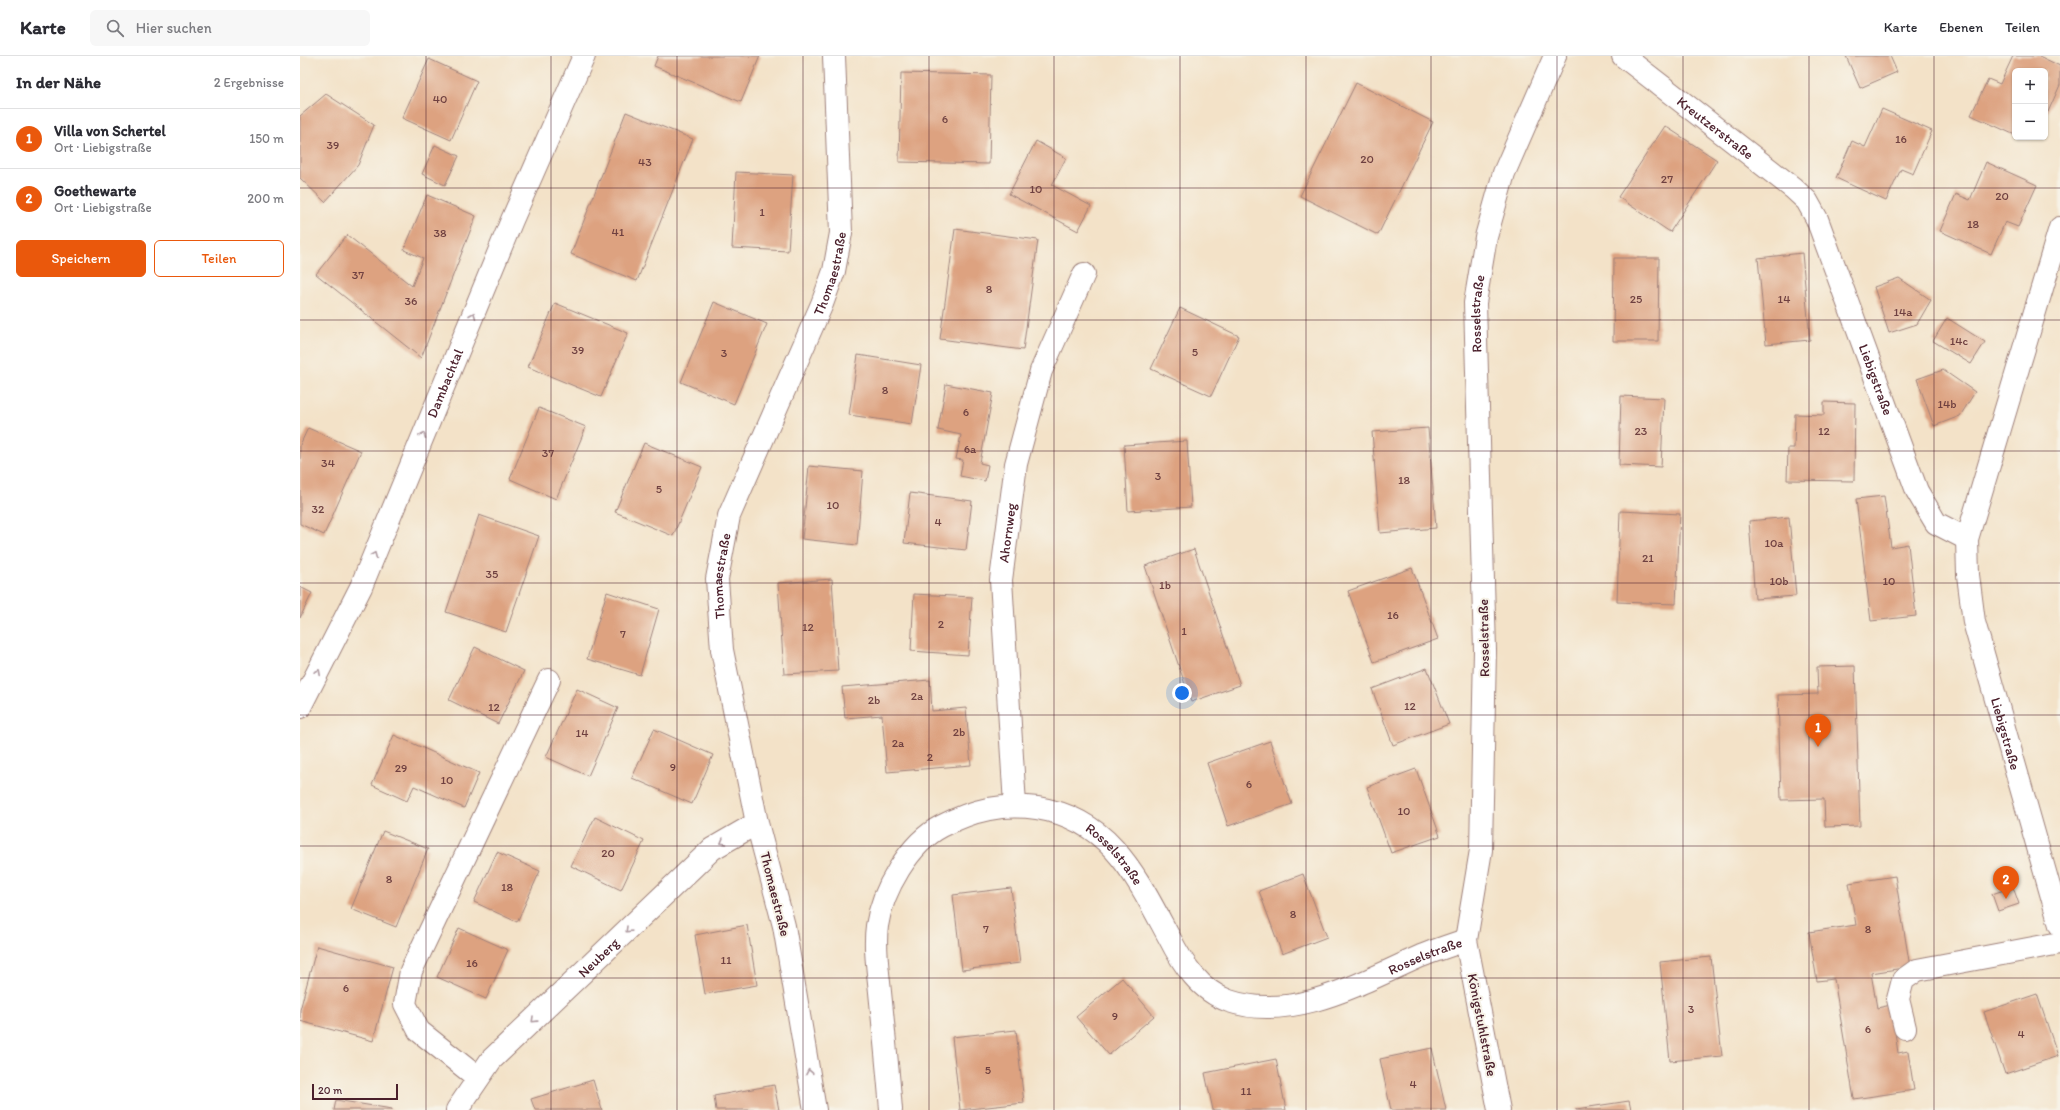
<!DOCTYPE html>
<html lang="de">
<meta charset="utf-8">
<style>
:root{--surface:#fff;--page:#f7f7f7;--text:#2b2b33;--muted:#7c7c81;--line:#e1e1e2;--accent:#ea580c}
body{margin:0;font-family:Itim,sans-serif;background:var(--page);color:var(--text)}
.controls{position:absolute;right:12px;top:12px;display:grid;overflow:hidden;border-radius:6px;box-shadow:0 1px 3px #0004}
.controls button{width:36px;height:36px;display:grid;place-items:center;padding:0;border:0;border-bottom:1px solid var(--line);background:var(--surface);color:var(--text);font:20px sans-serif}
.scale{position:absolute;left:12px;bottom:10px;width:86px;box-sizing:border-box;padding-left:4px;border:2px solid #4a1f2b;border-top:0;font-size:11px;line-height:14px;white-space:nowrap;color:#4a1f2b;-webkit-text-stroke:3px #f7f3e8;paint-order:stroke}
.you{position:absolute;left:882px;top:637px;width:14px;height:14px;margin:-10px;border:3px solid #fff;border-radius:50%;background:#1a73e8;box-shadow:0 0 0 6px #1a73e833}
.badge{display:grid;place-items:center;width:26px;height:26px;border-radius:50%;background:var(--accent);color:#fff;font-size:13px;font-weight:700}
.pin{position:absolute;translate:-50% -33px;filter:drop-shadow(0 1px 2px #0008)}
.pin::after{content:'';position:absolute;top:21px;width:14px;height:12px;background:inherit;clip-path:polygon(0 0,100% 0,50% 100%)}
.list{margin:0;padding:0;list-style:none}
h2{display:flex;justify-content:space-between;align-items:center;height:52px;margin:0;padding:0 16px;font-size:17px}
h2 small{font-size:13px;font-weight:400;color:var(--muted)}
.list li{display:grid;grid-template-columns:26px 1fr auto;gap:12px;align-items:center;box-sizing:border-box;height:60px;padding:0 16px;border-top:1px solid var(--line)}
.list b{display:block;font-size:15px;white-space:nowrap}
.list p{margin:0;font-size:13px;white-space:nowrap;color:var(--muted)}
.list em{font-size:13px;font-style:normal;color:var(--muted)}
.actions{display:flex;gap:8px;padding:12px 16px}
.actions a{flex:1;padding:9px 0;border:1px solid var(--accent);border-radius:6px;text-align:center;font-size:14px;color:var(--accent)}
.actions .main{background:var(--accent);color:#fff}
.icon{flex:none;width:22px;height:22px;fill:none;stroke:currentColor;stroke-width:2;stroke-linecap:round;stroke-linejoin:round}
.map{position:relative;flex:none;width:1760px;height:1054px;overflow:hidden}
header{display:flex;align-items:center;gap:24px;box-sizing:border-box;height:56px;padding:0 20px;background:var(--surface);border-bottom:1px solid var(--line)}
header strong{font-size:19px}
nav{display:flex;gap:22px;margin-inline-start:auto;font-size:14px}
.search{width:280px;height:36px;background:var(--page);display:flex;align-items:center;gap:10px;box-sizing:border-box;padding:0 14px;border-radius:6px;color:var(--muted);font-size:15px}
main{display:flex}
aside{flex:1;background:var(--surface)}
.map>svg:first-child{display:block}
.building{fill:#dda280}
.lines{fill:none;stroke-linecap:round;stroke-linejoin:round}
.minor-casing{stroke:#9e807a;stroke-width:24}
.minor{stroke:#fff;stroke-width:22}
.oneway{stroke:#ae9aa0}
.grid{fill:none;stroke:#4a1f2b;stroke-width:1;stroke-opacity:0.55}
.labels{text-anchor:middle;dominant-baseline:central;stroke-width:4;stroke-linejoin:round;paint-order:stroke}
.number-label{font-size:12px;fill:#6f4040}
.street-label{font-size:14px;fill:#4a1f2b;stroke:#f7f3e8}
</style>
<header>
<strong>Karte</strong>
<div class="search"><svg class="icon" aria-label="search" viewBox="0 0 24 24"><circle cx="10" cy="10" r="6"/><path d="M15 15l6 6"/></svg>Hier suchen</div>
<nav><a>Karte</a><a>Ebenen</a><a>Teilen</a></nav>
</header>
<main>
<aside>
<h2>In der Nähe<small>2 Ergebnisse</small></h2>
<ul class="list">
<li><span class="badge">1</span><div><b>Villa von Schertel</b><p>Ort · Liebigstraße</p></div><em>150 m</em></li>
<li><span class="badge">2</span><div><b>Goethewarte</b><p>Ort · Liebigstraße</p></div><em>200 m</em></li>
</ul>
<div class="actions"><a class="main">Speichern</a><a>Teilen</a></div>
</aside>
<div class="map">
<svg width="1760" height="1054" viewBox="0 0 1760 1054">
<rect width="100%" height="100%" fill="#f7f3e8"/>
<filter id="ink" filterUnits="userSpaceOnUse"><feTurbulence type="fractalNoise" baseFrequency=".025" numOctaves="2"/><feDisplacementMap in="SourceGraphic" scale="8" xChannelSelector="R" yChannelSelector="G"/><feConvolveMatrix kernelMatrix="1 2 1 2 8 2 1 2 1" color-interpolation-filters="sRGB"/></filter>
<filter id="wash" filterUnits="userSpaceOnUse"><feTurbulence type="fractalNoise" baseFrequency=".012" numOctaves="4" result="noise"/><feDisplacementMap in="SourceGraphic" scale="16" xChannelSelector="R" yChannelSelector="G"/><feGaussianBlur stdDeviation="0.9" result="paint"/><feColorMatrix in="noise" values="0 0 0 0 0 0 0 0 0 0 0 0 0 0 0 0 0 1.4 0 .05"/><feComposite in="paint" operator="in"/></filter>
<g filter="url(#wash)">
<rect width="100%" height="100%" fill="#f3e2c8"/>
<g id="blocks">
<g class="building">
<polygon points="358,0 460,0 441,46 354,10"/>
<polygon points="1546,0 1590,0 1597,16 1560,32"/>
<polygon points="1713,0 1739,0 1760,10 1760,29 1748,56 1745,54 1745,15 1715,15 1715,79 1671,59 1688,23 1700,28"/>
<polygon points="129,3 177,25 151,84 102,62"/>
<polygon points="601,17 691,19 689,108 599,106"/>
<polygon points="1056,27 1133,66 1078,179 1000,140"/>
<polygon points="26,38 74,69 58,109 25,146 0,122 0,60"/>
<polygon points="1582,53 1632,75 1613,118 1601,113 1586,145 1536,122 1552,85 1565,91"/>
<polygon points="326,56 393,83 337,225 271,198"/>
<polygon points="1365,70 1417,104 1370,176 1318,141"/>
<polygon points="736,85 766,102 752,129 791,150 778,175 709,138"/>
<polygon points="135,89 159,100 145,129 122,118"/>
<polygon points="1686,106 1737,129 1718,171 1705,166 1691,198 1640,175 1656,138 1670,144"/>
<polygon points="436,116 493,119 488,195 432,192"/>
<polygon points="127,139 176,160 121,302 16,218 47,179 112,230 123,202 104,194"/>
<polygon points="655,173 738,184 723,294 640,283"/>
<polygon points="1502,197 1510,284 1466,288 1458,202"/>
<polygon points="1314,202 1359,202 1358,285 1313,285"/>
<polygon points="1599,222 1631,244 1617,268 1589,277 1574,231"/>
<polygon points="414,246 467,268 434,348 381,326"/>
<polygon points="255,247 328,277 301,341 228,311"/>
<polygon points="880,252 939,280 911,340 851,313"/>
<polygon points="1647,262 1685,286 1671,308 1633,285"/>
<polygon points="558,299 621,309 612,368 549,359"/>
<polygon points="1643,314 1675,336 1660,360 1634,370 1617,323"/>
<polygon points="646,328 693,337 680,407 688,409 685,425 660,420 663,404 656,403 661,379 638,374"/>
<polygon points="1321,340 1364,342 1361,411 1319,409"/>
<polygon points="1524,346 1555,347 1554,425 1487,424 1488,392 1494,392 1495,358 1524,359"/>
<polygon points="239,352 286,371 256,443 210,423"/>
<polygon points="8,372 61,395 24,479 0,468 0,389"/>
<polygon points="1128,372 1136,472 1080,477 1072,376"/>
<polygon points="887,385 891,451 828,455 824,389"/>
<polygon points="344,387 402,411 373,480 315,456"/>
<polygon points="509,410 563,415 557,489 502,483"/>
<polygon points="610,437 672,445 666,494 604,487"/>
<polygon points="1584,440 1591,491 1608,488 1616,560 1571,565 1556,443"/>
<polygon points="1320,455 1380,458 1376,548 1317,546"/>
<polygon points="179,459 239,480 206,576 146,556"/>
<polygon points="1489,461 1496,540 1455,543 1449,465"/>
<polygon points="894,493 940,629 891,646 845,510"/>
<polygon points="1112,512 1138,583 1074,606 1048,535"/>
<polygon points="532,523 538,615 484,618 478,527"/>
<polygon points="0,531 12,537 0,562"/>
<polygon points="307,536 359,553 340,619 287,603"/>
<polygon points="614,538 672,541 668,599 611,595"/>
<polygon points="175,591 224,615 198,668 149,644"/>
<polygon points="1555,610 1560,770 1525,771 1524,743 1481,744 1478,639 1518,638 1517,611"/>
<polygon points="1127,612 1149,668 1093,689 1072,633"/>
<polygon points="630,624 632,655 666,652 671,709 587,716 582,659 545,662 542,631"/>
<polygon points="277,633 318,652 288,720 246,701"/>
<polygon points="354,673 413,699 392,748 332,722"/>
<polygon points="94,679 179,717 164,752 114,730 107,745 72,729"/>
<polygon points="970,685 992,748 928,770 907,707"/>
<polygon points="1116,713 1140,780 1091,797 1067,731"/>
<polygon points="295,761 344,785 321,834 271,810"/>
<polygon points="83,775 128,793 96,871 51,853"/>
<polygon points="197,796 240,815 217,866 174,846"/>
<polygon points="1003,818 1027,881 982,898 959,835"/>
<polygon points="1595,820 1610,911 1571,917 1577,952 1591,949 1598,997 1608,995 1614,1034 1554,1043 1534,923 1517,925 1509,876 1556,869 1549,827"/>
<polygon points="1713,831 1719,848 1698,855 1692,838"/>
<polygon points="711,832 720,907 662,914 653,839"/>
<polygon points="447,869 457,929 405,938 395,879"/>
<polygon points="159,872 208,894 186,943 137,921"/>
<polygon points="17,890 93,911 73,985 0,965 0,954"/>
<polygon points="1411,901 1422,1000 1370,1005 1360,906"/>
<polygon points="822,922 854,960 809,999 776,961"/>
<polygon points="1737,938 1758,1000 1705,1018 1684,956"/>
<polygon points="716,974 724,1047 660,1054 652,981"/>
<polygon points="1132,992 1146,1054 1091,1054 1080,1003"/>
<polygon points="976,1003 986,1054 913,1054 905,1017"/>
<polygon points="293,1024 302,1054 235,1054 231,1043"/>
<polygon points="474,1029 479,1054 416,1054 414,1040"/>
<polygon points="36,1044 92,1053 92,1054 34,1054"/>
<polygon points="1329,1045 1331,1054 1276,1054 1276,1053"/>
</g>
</g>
</g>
<g filter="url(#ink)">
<use href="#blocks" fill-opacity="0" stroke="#9e807a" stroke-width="1"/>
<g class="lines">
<g class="minor-casing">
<g id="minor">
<path id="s1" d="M1323,0L1493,132L1507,145L1517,163L1617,435L1636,467L1667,483"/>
<path id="s2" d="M1760,172L1667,483L1668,519L1674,566L1760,869"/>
<path id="s3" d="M0,651L61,531L212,164L284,0"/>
<path id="s4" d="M715,749L701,524L716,408L741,315L784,218"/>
<polyline points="1605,972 1598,943 1603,924 1617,914 1760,887"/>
<polyline points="178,1022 119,975 105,948 111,915 249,624"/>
<path id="s5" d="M157,1054L191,1004L412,793L457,767"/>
<path id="s6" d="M515,1054L484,870L457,767L422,594L417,523L429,460L522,248L534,215L541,177L534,0"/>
<path id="s7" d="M591,1054C588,1015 584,976 580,936C578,915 574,891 577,870C582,835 609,787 642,770C673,754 702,747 737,752C811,763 837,822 869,881C882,907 900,935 929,945C993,967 1064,925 1121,900C1136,894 1151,889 1166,884"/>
<path id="s8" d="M1199,1054L1166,884L1181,794L1185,594L1175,247L1186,181L1204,117L1255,0"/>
</g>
</g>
<use href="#minor" class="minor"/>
</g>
<defs><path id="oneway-chevron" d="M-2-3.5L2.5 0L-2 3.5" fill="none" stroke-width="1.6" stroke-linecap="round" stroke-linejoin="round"/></defs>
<g class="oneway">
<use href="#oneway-chevron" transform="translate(173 259) rotate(-68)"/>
<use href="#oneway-chevron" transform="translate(123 379) rotate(-68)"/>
<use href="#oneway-chevron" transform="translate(74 499) rotate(-68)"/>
<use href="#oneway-chevron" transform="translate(18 616) rotate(-63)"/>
<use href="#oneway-chevron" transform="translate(423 786) rotate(150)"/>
<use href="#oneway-chevron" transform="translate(328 874) rotate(136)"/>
<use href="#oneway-chevron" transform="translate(234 964) rotate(136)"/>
<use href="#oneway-chevron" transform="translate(509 1016) rotate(-100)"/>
</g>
</g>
<path class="grid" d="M126,0V1054M251,0V1054M377,0V1054M503,0V1054M629,0V1054M754,0V1054M880,0V1054M1006,0V1054M1131,0V1054M1257,0V1054M1383,0V1054M1509,0V1054M1634,0V1054M0,132H1760M0,264H1760M0,395H1760M0,527H1760M0,659H1760M0,790H1760M0,922H1760"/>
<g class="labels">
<g class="number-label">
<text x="140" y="43">40</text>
<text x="645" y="63">6</text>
<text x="1601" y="83">16</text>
<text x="33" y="89">39</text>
<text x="1067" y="103">20</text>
<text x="345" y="106">43</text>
<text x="1367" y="123">27</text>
<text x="736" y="133">10</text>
<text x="1702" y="140">20</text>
<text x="462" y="156">1</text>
<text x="1673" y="168">18</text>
<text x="318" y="176">41</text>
<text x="140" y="177">38</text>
<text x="58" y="219">37</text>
<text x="689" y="233">8</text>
<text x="1336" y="243">25</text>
<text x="1484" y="243">14</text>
<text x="111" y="245">36</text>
<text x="1603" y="256">14a</text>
<text x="1659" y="285">14c</text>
<text x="278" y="294">39</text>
<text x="895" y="296">5</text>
<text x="424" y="297">3</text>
<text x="585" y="334">8</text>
<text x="1647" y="348">14b</text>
<text x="666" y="356">6</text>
<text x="1341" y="375">23</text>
<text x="1524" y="375">12</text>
<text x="670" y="393">6a</text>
<text x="248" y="397">37</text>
<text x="28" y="407">34</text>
<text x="858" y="420">3</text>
<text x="1104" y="424">18</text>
<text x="359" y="433">5</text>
<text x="533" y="449">10</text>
<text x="18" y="453">32</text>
<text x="638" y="466">4</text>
<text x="1474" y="487">10a</text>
<text x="1348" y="502">21</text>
<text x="192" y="518">35</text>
<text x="1479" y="525">10b</text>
<text x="1589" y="525">10</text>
<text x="865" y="529">1b</text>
<text x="1093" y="559">16</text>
<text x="641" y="568">2</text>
<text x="508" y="571">12</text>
<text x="884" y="575">1</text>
<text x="323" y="578">7</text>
<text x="617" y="640">2a</text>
<text x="574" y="644">2b</text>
<text x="1110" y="650">12</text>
<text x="194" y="651">12</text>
<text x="659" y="676">2b</text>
<text x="282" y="677">14</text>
<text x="598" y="687">2a</text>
<text x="630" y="701">2</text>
<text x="373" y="711">9</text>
<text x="101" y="712">29</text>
<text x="147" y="724">10</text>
<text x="949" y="728">6</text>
<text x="1104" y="755">10</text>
<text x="308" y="797">20</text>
<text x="89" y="823">8</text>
<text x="207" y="831">18</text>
<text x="993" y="858">8</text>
<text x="686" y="873">7</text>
<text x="1568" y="873">8</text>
<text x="426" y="904">11</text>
<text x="172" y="907">16</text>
<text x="46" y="932">6</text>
<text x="1391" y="953">3</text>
<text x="815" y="960">9</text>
<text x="1568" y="973">6</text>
<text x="1721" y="978">4</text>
<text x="688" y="1014">5</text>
<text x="1113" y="1028">4</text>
<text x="946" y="1035">11</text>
</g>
<g class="street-label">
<text stroke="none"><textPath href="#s1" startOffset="117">Kreutzerstraße</textPath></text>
<text stroke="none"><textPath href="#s6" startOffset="868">Thomaestraße</textPath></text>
<text stroke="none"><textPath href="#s8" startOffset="801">Rosselstraße</textPath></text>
<text stroke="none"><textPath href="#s1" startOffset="426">Liebigstraße</textPath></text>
<text stroke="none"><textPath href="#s3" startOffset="355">Dambachtal</textPath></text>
<text stroke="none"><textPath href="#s4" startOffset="273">Ahornweg</textPath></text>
<text stroke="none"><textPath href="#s6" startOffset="544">Thomaestraße</textPath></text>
<text transform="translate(1184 582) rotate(-91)">Rosselstraße</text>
<text stroke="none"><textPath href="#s2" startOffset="524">Liebigstraße</textPath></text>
<text stroke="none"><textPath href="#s7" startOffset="499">Rosselstraße</textPath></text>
<text transform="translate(475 838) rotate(76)">Thomaestraße</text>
<text stroke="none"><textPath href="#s7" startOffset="895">Rosselstraße</textPath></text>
<text stroke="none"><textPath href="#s5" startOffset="209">Neuberg</textPath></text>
<text transform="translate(1182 969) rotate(79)">Königstuhlstraße</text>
</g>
</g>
</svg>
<div class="controls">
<button>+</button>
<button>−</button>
</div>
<div class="scale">20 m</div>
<div class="you"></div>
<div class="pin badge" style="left:1518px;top:691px">1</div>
<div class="pin badge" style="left:1706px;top:843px">2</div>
</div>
</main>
